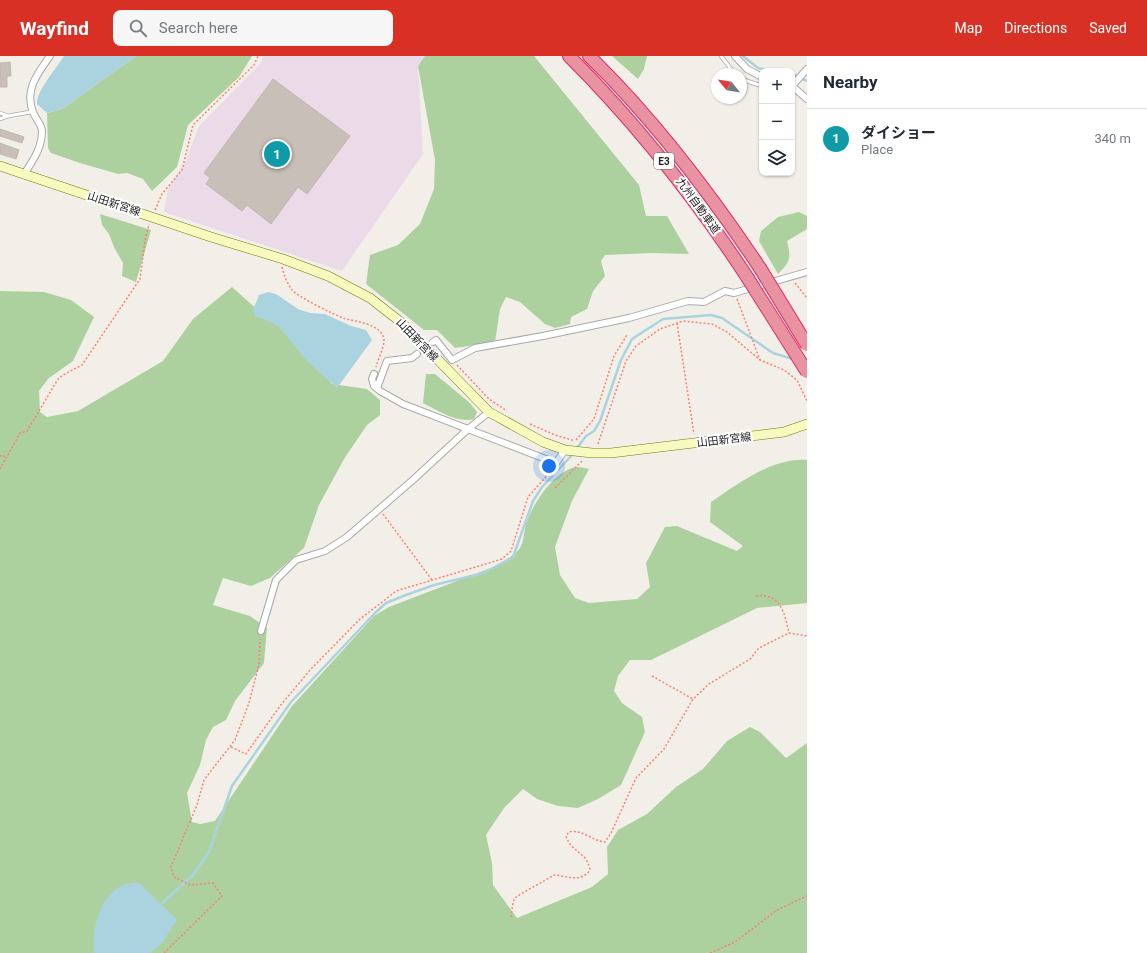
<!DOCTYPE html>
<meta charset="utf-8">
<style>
:root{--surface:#fff;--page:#f6f6f7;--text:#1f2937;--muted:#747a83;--line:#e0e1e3;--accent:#d93025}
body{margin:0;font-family:Roboto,"Noto Sans JP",sans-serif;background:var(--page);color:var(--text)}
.controls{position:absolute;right:12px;top:12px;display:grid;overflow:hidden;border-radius:8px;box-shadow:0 1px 3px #0004}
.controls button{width:36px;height:36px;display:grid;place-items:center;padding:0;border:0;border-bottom:1px solid var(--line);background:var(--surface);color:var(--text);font:20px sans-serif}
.compass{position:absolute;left:711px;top:12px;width:36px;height:36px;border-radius:50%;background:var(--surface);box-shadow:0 1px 3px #0004;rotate:300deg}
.you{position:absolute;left:549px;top:410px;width:14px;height:14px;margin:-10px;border:3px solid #fff;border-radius:50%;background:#1a73e8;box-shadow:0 0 0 6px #1a73e833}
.badge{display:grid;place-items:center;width:26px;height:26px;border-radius:50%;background:var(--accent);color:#fff;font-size:13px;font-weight:700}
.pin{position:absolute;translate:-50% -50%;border:2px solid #fff;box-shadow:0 1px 4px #0006}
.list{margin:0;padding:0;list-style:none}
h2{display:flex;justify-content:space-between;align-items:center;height:52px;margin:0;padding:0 16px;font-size:17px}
h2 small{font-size:13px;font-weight:400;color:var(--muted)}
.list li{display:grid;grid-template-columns:26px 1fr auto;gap:12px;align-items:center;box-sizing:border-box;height:60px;padding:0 16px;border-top:1px solid var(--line)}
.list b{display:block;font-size:15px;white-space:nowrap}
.list p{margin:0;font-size:13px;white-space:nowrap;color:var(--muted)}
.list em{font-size:13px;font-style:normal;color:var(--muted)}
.icon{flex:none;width:22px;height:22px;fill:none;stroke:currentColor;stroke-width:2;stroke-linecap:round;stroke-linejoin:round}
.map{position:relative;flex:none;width:807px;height:897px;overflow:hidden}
header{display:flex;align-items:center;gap:24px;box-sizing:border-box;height:56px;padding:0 20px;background:var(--accent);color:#fff}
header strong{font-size:19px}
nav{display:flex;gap:22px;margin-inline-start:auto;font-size:14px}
.search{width:280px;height:36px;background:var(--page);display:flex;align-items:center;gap:10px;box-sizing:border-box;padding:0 14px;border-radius:8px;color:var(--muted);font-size:15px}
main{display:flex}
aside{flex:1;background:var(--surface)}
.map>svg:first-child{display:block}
.industrial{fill:#ebdbe8}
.forest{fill:#add19e}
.water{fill:#aad3df}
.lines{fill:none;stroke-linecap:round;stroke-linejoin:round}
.stream{stroke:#aad3df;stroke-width:2.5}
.building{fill:#c7bfb8;stroke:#c4b6ab}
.street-tunnel{stroke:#c8c6c1;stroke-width:6;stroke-dasharray:6 3;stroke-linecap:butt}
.lane-casing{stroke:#a9a9a9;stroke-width:4.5}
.street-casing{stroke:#a9a9a9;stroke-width:8}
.secondary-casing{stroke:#707d05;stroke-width:10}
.highway-casing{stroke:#dc2a67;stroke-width:14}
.path{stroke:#fa8072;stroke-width:1.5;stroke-dasharray:2 2;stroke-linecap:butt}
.lane{stroke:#fff;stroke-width:3}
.street{stroke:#fff;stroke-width:6}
.secondary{stroke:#f7fabf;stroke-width:9}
.highway{stroke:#e892a2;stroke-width:12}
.highway-bridge-casing{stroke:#dc2a67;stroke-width:14;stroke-linecap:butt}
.highway-bridge{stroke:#e892a2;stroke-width:12}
.labels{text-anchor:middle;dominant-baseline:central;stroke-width:4;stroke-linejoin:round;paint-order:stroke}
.shield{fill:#fff;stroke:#646464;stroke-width:1}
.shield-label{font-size:10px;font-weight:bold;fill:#222}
.street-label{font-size:11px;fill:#222;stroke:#fff}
</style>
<header>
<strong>Wayfind</strong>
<div class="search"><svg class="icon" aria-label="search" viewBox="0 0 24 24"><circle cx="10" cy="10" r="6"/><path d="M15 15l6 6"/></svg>Search here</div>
<nav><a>Map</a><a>Directions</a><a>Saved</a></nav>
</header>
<main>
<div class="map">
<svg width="807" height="897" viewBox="0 0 807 897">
<rect width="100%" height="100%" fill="#f2efe9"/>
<polygon class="industrial" points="263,0 425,0 418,10 423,98 342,215 164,156 168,133 186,104 199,70 261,7"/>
<g class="forest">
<polygon points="136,0 252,0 239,21 188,69 177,111 152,135 143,123 127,117 118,118 80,107 51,97 48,92 47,57 62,53"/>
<polygon points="425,0 534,0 639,129 646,160 667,160 689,198 653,197 605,199 601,205 605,220 593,235 587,253 571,261 570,268 555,272 545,268 520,246 506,241 500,253 495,286 455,292 437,274 424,274 366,228 370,199 398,189 420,168 434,133 435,104 418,10"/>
<polygon points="612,0 647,0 644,13 638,23"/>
<path d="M799,156L807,160V173L787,185C791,202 791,205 778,218L759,185L761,175L778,161Z"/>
<polygon points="100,158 151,174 136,226 122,220 123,207 114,191 109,178 102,169"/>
<path d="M232,231L261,257L298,278L310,303L332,328L367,333L380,344V359L367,369L344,403L319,449L304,492L270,522L251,530L223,522L213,549L250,560L267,572L264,607L235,645L226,664L213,671L206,684L200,709L187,737L192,766L200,768L215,765L292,650L374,560L389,551L493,511C501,506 515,500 520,492C524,486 524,475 526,468C532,449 555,413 577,411C581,411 586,412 589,413L572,445L555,491L560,519L575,542L589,547L637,543L650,531L646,507L665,471L677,470L737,495L743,490L710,466L711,446C738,428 773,401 807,404V547L757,552L651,604H630L618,620L614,635L622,647L642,661L645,676L621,729L598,743L578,752L558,750L537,743L523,733L504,752L486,779L492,807L493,829L517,862L592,831L608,818L607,791L618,774L647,758L676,731L703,713L727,685L750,671L760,676L786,702L807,687V897H0V235L44,236L71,244L94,261L73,305L49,322L39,335L40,356L47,361L78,355L163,305L193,263Z"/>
<path d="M426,318H435L470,347L477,356L474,363C458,368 437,354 423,347Z"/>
</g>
<g class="water">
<path d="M64,0H136L62,53L47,57L37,48C36,35 57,12 64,0Z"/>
<polygon points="268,236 276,238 298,253 310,257 325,258 351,270 366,274 372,284 337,332 307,305 279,271 270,266 255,260 253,254 259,239"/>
<path d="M138,826L177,864L162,887L150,897H94C91,874 100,839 123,829C127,827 134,827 138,826Z"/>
</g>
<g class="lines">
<g class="stream">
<polyline points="743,0 758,12 773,15"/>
<polyline points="792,18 807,25"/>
<polyline points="577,392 586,380 594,375 600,365 621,304 632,283 663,263 711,259 722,262 773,297 793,303"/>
<polyline points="159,850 193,819 209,796 232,730 291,646 375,557 386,547 406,539 434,529 484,517 513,501 533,445 542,431 573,398"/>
</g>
</g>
<g class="building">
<polygon points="10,6 11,20 7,20 7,31 0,31 0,7"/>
<polygon points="273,23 350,80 307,138 298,131 271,168 247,149 242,155 206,128 210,122 204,117"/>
<polygon points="0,73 24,81 22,87 0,80"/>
<polygon points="0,87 19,94 16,103 0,98"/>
</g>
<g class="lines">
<polyline class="street-tunnel" points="417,298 433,286"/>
<g class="lane-casing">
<g id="lane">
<polyline points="721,0 735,18"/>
<polyline points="741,23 762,30"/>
<polyline points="0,57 8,60"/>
<path d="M0,63C10,58 21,59 33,55"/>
</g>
</g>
<g class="street-casing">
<g id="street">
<polyline points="735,0 747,13 762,21"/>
<polyline points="792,30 807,13"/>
<polyline points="792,30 807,43"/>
<path d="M25,117C33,104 42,92 42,75C42,69 35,62 33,56C24,34 38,17 50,0"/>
<polyline points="433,286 436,284 452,304 475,292 543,280 629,262 688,245 704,246 725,235 734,237 807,216"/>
<polyline points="374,318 372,323 374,330 380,335 403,348 556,407 565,394"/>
<polyline points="377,332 387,305 412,302 417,298"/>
<polyline points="261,575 276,524 296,504 325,495 347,481 414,423 468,373 489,356"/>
</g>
</g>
<g class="secondary-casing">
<polyline id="secondary" points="0,110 211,181 283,203 328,220 370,242 402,267 489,356 543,386 565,394 592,397 611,397 784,376 807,368"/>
</g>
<g class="highway-casing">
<g id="highway">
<path d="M569,0C637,68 694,140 747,221"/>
<path d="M589,0C654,63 710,137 760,212"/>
</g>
</g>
<g class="path">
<polyline points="155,154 162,138 182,114 193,69 254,9 258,0"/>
<path d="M282,211C284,219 287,227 292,234C298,241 333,258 343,262C355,266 382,267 384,284C384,292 378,303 376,311"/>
<polyline points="795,227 807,242"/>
<polyline points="737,243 760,304"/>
<polyline points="677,267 694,378"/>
<polyline points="457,309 489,343 507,355"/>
<polyline points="530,368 555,379 575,385"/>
<polyline points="576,384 594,363 614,300 627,279"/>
<polyline points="598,388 626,305 636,290 660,273 683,265 712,268 727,276 760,304 784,314 797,324 807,345"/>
<polyline points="0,399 2,401 7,399"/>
<polyline points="0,413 20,377 27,375 58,323 63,319 82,309 140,223 145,185 149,168"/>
<polyline points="555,432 582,405"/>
<polyline points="383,458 432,524"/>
<path d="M756,540C781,536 785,559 789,577"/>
<polyline points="652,620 693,643"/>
<polyline points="231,691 246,698 280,650 311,613 360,563 381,547 396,535 502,503 511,495 528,441 553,413"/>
<path d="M511,861C512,856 512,847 515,842C518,839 548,823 554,819C568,820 581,827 590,814C586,794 572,798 566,780L569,776C583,773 592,785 605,786L611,777L636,722L664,693L693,643L709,628L750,603L759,592L789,577L807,580"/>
<polyline points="164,897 222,840 213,827 191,829 174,821 171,811 197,749 204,724 235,684 249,647 259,608 260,583"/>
<polyline points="710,897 735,886 777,854 807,840"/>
</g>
<use href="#lane" class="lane"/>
<use href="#street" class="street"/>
<use href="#secondary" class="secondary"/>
<use href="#highway" class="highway"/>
<g class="highway-bridge-casing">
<g id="highway-bridge">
<polyline points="760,212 807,289"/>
<polyline points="747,221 807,316"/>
</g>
</g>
<use href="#highway-bridge" class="highway-bridge"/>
</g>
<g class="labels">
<rect class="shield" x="654" y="97" width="20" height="16" rx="3"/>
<g class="shield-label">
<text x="664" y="105">E3</text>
</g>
<g class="street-label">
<text transform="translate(114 148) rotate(18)">山田新宮線</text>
<text transform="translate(698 150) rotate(54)">九州自動車道</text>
<text transform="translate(417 284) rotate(46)">山田新宮線</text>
<text transform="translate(724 384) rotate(-7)">山田新宮線</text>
</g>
</g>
</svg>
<div class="controls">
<button>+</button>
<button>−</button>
<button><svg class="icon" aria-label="layers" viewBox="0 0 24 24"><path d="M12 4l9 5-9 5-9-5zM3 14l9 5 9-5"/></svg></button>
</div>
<svg class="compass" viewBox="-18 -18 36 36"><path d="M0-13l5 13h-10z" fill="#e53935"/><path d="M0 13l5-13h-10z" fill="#747a83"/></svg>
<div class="you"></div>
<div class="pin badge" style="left:277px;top:98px;background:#0f9aa8">1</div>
</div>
<aside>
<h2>Nearby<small></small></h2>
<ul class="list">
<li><span class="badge" style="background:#0f9aa8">1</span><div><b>ダイショー</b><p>Place</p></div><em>340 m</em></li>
</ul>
</aside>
</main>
